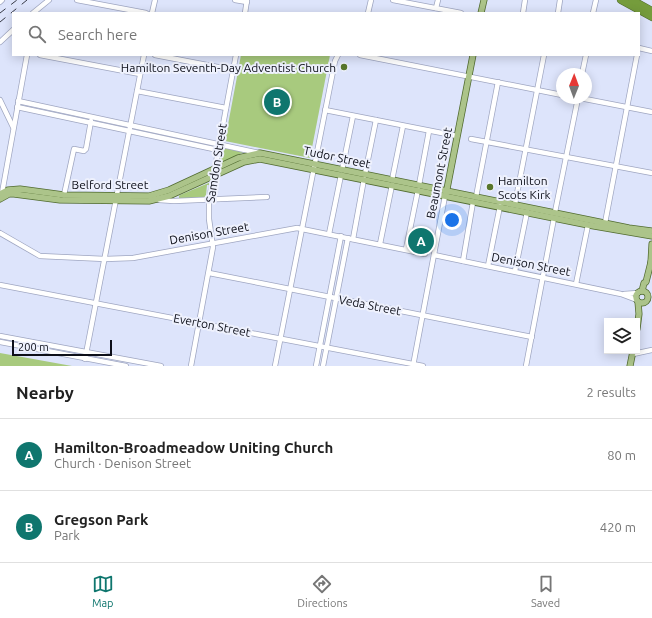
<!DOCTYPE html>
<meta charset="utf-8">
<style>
:root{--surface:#fff;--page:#f6f6f6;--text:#222;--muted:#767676;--line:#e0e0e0;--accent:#0f766e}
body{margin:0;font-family:Ubuntu,sans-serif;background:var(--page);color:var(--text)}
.controls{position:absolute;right:12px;bottom:12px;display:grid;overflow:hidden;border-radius:0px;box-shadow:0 2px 10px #0003}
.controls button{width:36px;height:36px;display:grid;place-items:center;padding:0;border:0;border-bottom:1px solid var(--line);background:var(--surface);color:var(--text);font:20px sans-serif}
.compass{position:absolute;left:556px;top:68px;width:36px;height:36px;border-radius:50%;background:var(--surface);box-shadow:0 2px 10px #0003;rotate:1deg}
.scale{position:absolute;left:12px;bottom:10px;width:100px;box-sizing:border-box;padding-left:4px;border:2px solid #0d0f19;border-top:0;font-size:11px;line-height:14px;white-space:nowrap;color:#0d0f19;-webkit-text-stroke:3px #eef1fd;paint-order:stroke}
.you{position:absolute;left:452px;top:220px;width:14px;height:14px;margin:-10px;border:3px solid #fff;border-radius:50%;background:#1a73e8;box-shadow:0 0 0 6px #1a73e833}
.badge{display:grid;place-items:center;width:26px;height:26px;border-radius:50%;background:var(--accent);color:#fff;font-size:13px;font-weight:700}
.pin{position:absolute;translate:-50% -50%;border:2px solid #fff;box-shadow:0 1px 4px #0006}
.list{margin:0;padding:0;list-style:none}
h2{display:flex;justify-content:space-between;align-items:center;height:52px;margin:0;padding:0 16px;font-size:17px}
h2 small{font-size:13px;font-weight:400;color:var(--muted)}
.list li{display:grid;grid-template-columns:26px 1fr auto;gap:12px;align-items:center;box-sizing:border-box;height:72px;padding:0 16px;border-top:1px solid var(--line)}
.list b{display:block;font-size:15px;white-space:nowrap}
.list p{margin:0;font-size:13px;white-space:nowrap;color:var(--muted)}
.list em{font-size:13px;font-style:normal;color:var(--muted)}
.icon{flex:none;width:22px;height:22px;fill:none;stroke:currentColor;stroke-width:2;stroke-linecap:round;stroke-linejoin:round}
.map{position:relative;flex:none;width:652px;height:366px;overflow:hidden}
.search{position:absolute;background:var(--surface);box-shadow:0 2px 10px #0003;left:12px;right:12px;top:12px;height:44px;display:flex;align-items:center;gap:10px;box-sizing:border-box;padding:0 14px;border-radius:0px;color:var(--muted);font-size:15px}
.sheet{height:196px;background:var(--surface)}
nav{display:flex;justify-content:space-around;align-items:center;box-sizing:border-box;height:56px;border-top:1px solid var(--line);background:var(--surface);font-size:11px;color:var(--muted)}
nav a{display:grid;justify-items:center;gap:2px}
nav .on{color:var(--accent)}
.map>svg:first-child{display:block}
.green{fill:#a8ca7e}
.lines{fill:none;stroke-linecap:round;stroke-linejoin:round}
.minor-casing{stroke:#9fa6c1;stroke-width:6}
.major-casing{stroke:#516b30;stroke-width:7}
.highway-casing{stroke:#516b30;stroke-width:8}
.minor{stroke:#fff;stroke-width:4.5}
.major{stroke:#acc48a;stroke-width:5.5}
.highway{stroke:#759c3c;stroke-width:7}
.rail{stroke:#373a46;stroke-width:1;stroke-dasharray:7 7;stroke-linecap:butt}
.poi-dot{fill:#58762b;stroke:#eef1fd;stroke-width:1.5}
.labels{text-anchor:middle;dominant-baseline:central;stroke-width:4;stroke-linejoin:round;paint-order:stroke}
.poi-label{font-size:12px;fill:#0d0f19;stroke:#eef1fd;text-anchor:end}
.street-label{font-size:12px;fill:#0d0f19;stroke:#eef1fd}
</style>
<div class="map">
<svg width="652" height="366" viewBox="0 0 652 366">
<rect width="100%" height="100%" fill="#dde4fb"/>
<g class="green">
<polygon points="241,55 330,55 310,158 225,141"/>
<polygon points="222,146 244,152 220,163 219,161"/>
<polygon points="211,182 211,185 207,185 206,195 209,196 206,198 179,198 179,196 180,195"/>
<polygon points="0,353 72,366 0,366"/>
</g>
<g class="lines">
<g class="minor-casing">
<g id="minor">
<polyline points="77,0 146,13"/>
<polyline points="235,0 247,2"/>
<polyline points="393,0 461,13"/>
<polyline points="0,2 2,0"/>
<polyline points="436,8 438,0"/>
<polyline points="33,13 49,0"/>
<polyline points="152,13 155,0"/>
<polyline points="245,13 247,0"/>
<polyline points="368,13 371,0"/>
<polyline points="523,13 525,0"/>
<polyline points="558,13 560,0"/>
<polyline points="593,13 596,0"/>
<polyline points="0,42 13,30"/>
<polyline points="639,48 652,51"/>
<polyline points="40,55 140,74"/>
<polyline points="155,55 233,70"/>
<polyline points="360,55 562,95"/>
<polyline points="582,74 586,55"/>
<polyline points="137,91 226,108"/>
<polyline points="580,98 652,112"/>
<polyline points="0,100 13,127"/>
<polyline points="18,101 259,153"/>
<polyline points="17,107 218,150"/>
<polyline points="325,110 457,136"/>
<polyline points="471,139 652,173"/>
<polyline points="342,170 353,116"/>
<polyline points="365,174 376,120"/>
<polyline points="392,180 403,126"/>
<polyline points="419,185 429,131"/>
<polyline points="2,193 27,55"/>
<polyline points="64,195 74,149 84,151 86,149 91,121"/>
<polyline points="476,197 498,82"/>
<polyline points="159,200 174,201 267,197"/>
<polyline points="515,204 544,55"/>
<polyline points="555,212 578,98"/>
<polyline points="605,223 637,55"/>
<polyline points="0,233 40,256 105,259 133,258 297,228 425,254"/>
<polyline points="329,234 341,175"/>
<polyline points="353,239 364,179"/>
<polyline points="380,244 392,185"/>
<polyline points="406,249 418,190"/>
<polyline points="434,255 621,294 637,300"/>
<polyline points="463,261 473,202"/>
<polyline points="488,266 500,206"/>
<polyline points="515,271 527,212"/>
<polyline points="209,273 532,337"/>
<polyline points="576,284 588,225"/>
<polyline points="0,285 423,366"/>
<polyline points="624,294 638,293"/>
<polyline points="0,336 161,366"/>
<polyline points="0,342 126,366"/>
<polyline points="633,354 652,350"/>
<polyline points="85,359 144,55"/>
<polyline points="191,366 213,247 209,219 209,200 236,55"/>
<polyline points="275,366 335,61 338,55"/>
<polyline points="316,366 341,236"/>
<polyline points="323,366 348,238"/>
<polyline points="413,366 445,196"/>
<polyline points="526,366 554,218"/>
</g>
</g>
<g class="major-casing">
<g id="major">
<polyline points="481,13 484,0"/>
<polyline points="0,194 8,190 20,189 64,195 149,196 169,190 238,158 260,153 629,228 652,231"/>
<polyline points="446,194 473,55"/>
<polyline points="0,199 9,194 14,194 60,200 149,201 169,196 244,162 260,159 588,225 652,236"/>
<polyline points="651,262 652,244"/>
<circle cx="642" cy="297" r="6"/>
<polyline points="642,291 644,283 646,282 652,258"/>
<polyline points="637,329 639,314 638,302"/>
<polyline points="630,366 633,351"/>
</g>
</g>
<g class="highway-casing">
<g id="highway">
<polyline points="621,0 652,17"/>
<polyline points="632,0 652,11"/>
</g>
</g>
<use href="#minor" class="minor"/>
<use href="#major" class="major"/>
<use href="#highway" class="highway"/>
<g class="rail">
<polyline points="0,13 17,0"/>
<polyline points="0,22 27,0"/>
</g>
</g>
<g class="poi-dot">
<circle cx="344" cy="67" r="4"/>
<circle cx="490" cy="187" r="4"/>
</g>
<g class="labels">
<g class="poi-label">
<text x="336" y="67">Hamilton Seventh-Day Adventist Church</text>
<text x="498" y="180" text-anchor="start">Hamilton<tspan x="498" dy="14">Scots Kirk</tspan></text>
</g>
<g class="street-label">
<text transform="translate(337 157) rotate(12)">Tudor Street</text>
<text transform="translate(216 163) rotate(-81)">Samdon Street</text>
<text transform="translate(439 173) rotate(-79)">Beaumont Street</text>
<text x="110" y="184">Belford Street</text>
<text transform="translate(209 233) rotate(-10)">Denison Street</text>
<text transform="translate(531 264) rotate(11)">Denison Street</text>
<text transform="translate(370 305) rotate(11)">Veda Street</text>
<text transform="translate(212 325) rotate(11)">Everton Street</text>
</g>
</g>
</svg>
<div class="controls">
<button><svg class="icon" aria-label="layers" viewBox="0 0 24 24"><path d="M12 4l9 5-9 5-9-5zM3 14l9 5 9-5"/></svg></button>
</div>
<svg class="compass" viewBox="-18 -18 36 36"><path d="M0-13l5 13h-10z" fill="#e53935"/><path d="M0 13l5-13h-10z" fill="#767676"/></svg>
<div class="scale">200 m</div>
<div class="you"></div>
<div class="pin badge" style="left:421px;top:241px">A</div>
<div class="pin badge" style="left:277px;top:102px">B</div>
<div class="search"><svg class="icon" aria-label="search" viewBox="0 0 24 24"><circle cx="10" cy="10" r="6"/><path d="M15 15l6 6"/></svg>Search here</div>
</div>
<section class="sheet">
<h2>Nearby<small>2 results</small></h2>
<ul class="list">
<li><span class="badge">A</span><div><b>Hamilton-Broadmeadow Uniting Church</b><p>Church · Denison Street</p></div><em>80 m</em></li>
<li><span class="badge">B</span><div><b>Gregson Park</b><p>Park</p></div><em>420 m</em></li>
</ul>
</section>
<nav>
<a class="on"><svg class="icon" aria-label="map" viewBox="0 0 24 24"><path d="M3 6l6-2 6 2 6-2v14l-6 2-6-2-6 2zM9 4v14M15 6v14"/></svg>Map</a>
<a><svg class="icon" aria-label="directions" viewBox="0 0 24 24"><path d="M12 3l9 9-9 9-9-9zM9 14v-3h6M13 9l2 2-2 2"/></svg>Directions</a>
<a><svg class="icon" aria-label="saved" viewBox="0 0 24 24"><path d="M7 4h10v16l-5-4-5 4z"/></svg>Saved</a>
</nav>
